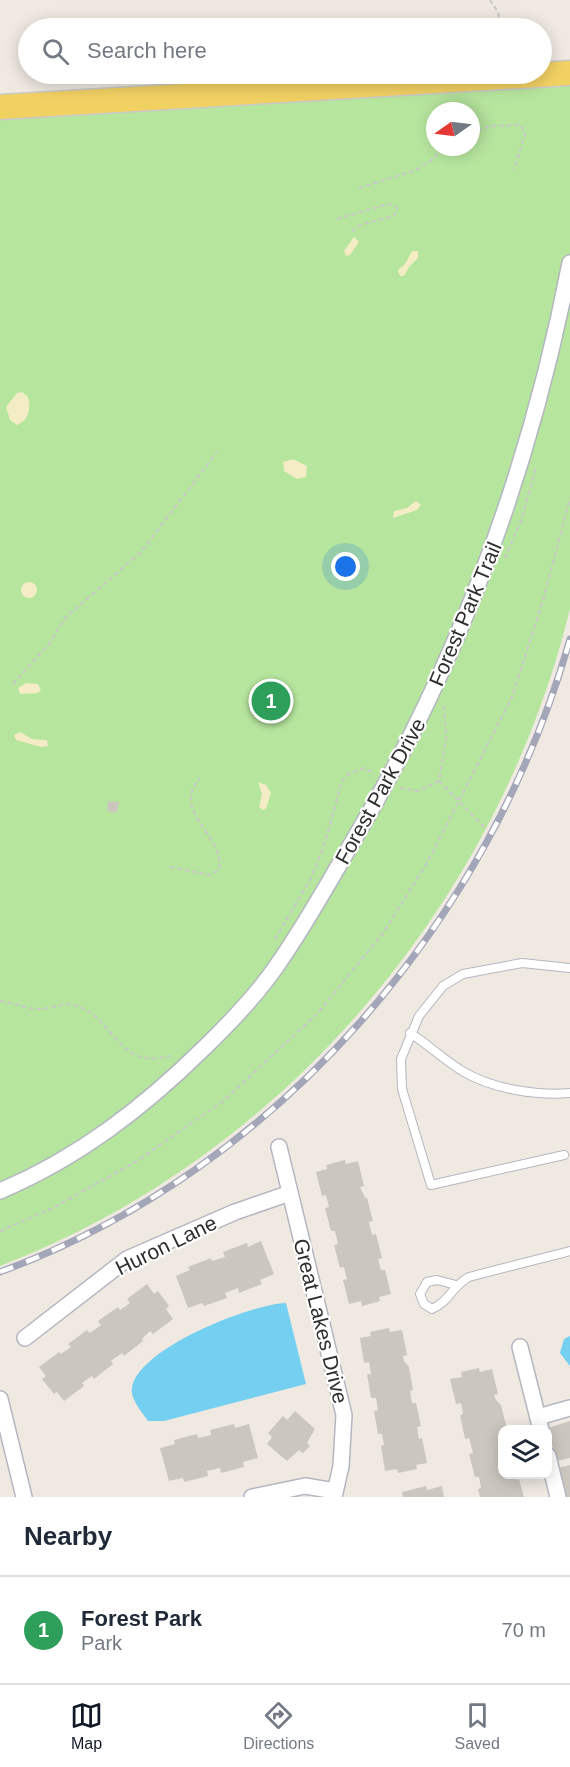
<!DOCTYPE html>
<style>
:root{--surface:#fff;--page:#f2f2f3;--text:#1f2937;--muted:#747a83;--line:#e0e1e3;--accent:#111827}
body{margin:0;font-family:Helvetica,sans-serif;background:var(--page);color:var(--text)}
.controls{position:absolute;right:18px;bottom:18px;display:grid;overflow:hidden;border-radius:12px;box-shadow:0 3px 15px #0003}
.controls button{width:54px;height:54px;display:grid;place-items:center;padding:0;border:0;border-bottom:2px solid var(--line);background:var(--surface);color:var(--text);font:30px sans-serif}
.compass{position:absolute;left:426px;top:102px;width:54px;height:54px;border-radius:50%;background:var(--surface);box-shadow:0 3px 15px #0003;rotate:256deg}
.you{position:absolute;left:346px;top:567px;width:21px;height:21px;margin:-15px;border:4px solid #fff;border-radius:50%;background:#1a73e8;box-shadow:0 0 0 9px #1a73e833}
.badge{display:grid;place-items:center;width:39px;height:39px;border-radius:50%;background:var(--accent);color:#fff;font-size:20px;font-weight:700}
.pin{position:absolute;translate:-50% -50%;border:3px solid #fff;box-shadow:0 2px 6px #0006}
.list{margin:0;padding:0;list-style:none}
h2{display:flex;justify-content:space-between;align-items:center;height:78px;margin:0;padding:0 24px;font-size:26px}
h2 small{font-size:20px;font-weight:400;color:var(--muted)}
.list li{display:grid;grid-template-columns:39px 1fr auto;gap:18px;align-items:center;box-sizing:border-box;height:108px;padding:0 24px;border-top:2px solid var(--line)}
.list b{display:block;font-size:22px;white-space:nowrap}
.list p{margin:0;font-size:20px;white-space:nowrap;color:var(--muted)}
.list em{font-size:20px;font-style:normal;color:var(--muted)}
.icon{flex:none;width:33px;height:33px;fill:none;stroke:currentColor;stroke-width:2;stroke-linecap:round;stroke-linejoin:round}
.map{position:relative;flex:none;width:570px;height:1497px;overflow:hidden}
.search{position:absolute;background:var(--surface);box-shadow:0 3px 15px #0003;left:18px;right:18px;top:18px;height:66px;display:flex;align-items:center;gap:15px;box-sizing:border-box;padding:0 21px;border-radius:33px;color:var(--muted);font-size:22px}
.sheet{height:186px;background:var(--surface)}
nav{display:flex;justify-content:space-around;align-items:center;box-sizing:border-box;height:84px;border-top:2px solid var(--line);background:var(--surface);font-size:16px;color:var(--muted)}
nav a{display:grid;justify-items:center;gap:3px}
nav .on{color:var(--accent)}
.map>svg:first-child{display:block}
.green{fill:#b6e59e;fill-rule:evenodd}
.sand{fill:#f3ecc5}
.water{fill:#75cff0}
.building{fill:#cbc7bf}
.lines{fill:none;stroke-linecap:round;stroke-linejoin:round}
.service-casing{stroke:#b4b7c1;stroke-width:10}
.minor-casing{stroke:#b4b7c1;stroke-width:18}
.primary-casing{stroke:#c9c9c9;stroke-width:27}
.path{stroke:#c9c9c9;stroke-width:2;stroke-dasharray:4.5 3;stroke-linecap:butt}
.service{stroke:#fff;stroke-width:8}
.minor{stroke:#fff;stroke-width:15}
.primary{stroke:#f2d163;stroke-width:24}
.rail-casing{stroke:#a3a6b8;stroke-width:7}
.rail{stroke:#fff;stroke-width:4.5;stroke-dasharray:14;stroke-linecap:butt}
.labels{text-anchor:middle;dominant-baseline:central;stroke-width:4.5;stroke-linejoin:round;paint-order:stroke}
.street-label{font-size:21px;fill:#2e2e2e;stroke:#fff}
</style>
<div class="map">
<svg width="570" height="1497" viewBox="0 0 570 1497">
<rect width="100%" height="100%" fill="#efe9e1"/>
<path class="green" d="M570,76V609C498,902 284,1157 0,1266V108ZM435,111H471V147H435Z"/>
<g class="sand">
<polygon points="354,237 359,242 350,255 346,256 344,251"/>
<polygon points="412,251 418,251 418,258 409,267 404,276 400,276 398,270 405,264"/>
<path d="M22,392L28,397C31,409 29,420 17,425L10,420L6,407L17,393Z"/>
<polygon points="293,459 307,466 306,477 297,479 284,471 283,462"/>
<polygon points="416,501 421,505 417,510 393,518 394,511 407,508"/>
<circle cx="29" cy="590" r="8"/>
<polygon points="26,683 38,684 41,690 38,693 20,694 18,688"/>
<polygon points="20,732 32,739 47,740 48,746 41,747 16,740 14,735"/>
<polygon points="258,782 266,785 271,793 266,809 263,810 259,807 262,794"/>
</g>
<g class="water">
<path d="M286,1303L306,1384L164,1421H148C142,1412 130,1399 132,1388C138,1348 251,1304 286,1303Z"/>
<polygon points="570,1336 570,1366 560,1353 564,1339"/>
</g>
<g class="building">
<polygon points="108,801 119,802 117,813 107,811"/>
<polygon points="345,1160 346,1164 358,1161 364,1186 360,1187 365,1198 367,1198 373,1221 369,1222 372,1235 376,1234 382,1258 378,1259 381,1270 385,1270 391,1294 379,1297 380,1301 362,1306 361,1301 349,1304 343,1280 347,1279 344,1267 340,1268 334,1245 338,1244 335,1231 331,1231 325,1208 329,1207 326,1195 322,1196 316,1172 327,1169 326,1165"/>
<polygon points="261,1241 274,1274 260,1280 262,1284 239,1293 238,1288 225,1293 227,1298 204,1306 202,1303 188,1308 176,1276 190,1270 188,1267 211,1258 212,1261 225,1257 223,1252 247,1243 248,1247"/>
<polygon points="147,1284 154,1294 158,1291 169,1306 166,1309 173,1319 153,1334 150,1331 142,1339 143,1341 124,1356 122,1353 111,1361 113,1364 94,1379 92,1376 82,1383 84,1386 64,1401 57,1392 54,1394 42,1379 46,1376 39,1367 59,1352 61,1354 71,1347 68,1344 87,1330 90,1333 101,1325 98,1321 118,1307 120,1310 130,1303 127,1299"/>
<polygon points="389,1328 390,1332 402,1330 407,1355 403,1356 404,1361 409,1367 413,1390 410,1391 412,1403 416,1403 421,1426 417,1427 419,1439 422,1438 427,1463 416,1465 417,1469 398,1473 397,1469 385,1471 381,1446 384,1445 382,1434 378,1434 374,1411 378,1410 376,1398 371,1398 367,1374 371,1374 369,1362 364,1363 360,1338 371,1336 370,1332"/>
<polygon points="479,1368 480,1372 492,1369 498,1394 494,1395 496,1400 501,1405 507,1429 502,1430 502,1474 515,1474 516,1480 519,1479 524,1497 480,1497 478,1489 481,1488 479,1477 475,1477 469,1454 473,1453 469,1438 465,1439 460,1415 463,1414 461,1403 456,1404 450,1379 462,1377 461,1372"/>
<polygon points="295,1411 315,1429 307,1443 310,1446 303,1453 299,1450 287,1461 267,1444 272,1437 268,1433 283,1416 287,1420"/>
<polygon points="570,1421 570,1458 556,1461 548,1428"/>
<polygon points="234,1424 235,1428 249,1424 258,1458 243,1462 244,1467 221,1473 220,1468 207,1471 208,1476 184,1482 183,1478 169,1481 160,1448 175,1444 174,1440 197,1434 198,1438 211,1435 210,1430"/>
<polygon points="570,1465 570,1497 565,1497 558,1468"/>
<polygon points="426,1486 427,1490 442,1486 444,1497 403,1497 402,1492"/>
</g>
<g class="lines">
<g class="service-casing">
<g id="service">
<path d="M410,1033C429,1045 445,1061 464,1072C493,1089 538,1096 570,1093"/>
<polyline points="564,1155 431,1185 402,1089 401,1059 419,1016 443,986 463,974 522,963 570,968"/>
<path d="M456,1285L437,1280L427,1282L420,1294L424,1304L432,1309C451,1300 451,1287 469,1277L570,1251"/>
</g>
</g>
<g class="minor-casing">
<g id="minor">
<polyline points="279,1147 344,1415 341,1466 334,1497"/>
<path d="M0,1191C78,1158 143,1108 203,1049C230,1023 257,995 278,964C304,927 326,887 349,848C458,666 530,471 570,263"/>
<polyline points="25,1338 127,1259 235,1212 290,1193"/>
<polyline points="520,1347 541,1430"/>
<polyline points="0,1399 24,1497"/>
<polyline points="538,1417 570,1408"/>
<polyline points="548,1456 558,1497"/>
<polyline points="252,1497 305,1486 335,1491"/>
</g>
</g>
<g class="primary-casing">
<polyline id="primary" points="0,107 570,73"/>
</g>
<g class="path">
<polyline points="490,0 498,12 501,28"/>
<polyline points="471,134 490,126 521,125 525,134 514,170"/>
<polyline points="359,188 416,170 429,162 445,147"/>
<polyline points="337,219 388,204 396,207 397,212 393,216 360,225 351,232"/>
<polyline points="505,558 522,518 536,467"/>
<polyline points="13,684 49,644 65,618 141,552 217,452"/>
<polyline points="439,781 484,827"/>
<polyline points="400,788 418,791 439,781 446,738 444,704"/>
<path d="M170,867L210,875L219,870C225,843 187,819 191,795C192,789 196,783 200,778"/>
<polyline points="275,939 310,880 323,849 342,781 350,773 364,768 374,773"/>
<path d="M0,1001C13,1002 24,1008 36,1009C50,1010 64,1001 78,1006C118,1022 117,1072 174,1055"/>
<polyline points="0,1231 51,1209 137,1161 222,1102 317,1014 383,933 427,863 512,697 544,597 570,498"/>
</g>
<use href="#service" class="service"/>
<use href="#minor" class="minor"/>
<use href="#primary" class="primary"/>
<g class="rail-casing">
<path id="rail" d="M0,1272C279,1169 490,921 570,639"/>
</g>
<use href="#rail" class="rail"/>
</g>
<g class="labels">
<g class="street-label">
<text transform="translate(465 614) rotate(-67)">Forest Park Trail</text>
<text transform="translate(380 791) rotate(-61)">Forest Park Drive</text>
<text transform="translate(166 1245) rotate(-26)">Huron Lane</text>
<text transform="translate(321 1321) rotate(76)">Great Lakes Drive</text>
</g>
</g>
</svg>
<div class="controls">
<button><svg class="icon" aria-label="layers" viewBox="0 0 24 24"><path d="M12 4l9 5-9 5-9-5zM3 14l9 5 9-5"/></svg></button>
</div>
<svg class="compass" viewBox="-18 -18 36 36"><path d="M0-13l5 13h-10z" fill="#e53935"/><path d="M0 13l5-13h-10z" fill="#747a83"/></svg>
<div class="you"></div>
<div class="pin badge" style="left:271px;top:701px;background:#2e9e5b">1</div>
<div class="search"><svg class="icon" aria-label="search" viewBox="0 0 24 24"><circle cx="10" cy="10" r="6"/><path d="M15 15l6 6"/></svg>Search here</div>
</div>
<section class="sheet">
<h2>Nearby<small></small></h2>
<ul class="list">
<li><span class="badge" style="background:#2e9e5b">1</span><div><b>Forest Park</b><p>Park</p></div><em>70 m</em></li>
</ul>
</section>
<nav>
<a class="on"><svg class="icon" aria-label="map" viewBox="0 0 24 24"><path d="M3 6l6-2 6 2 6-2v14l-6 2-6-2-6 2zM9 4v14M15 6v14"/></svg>Map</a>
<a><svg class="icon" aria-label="directions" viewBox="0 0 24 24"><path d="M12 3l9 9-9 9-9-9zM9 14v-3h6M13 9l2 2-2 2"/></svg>Directions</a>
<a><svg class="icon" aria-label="saved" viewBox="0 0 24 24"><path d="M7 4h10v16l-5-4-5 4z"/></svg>Saved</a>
</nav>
